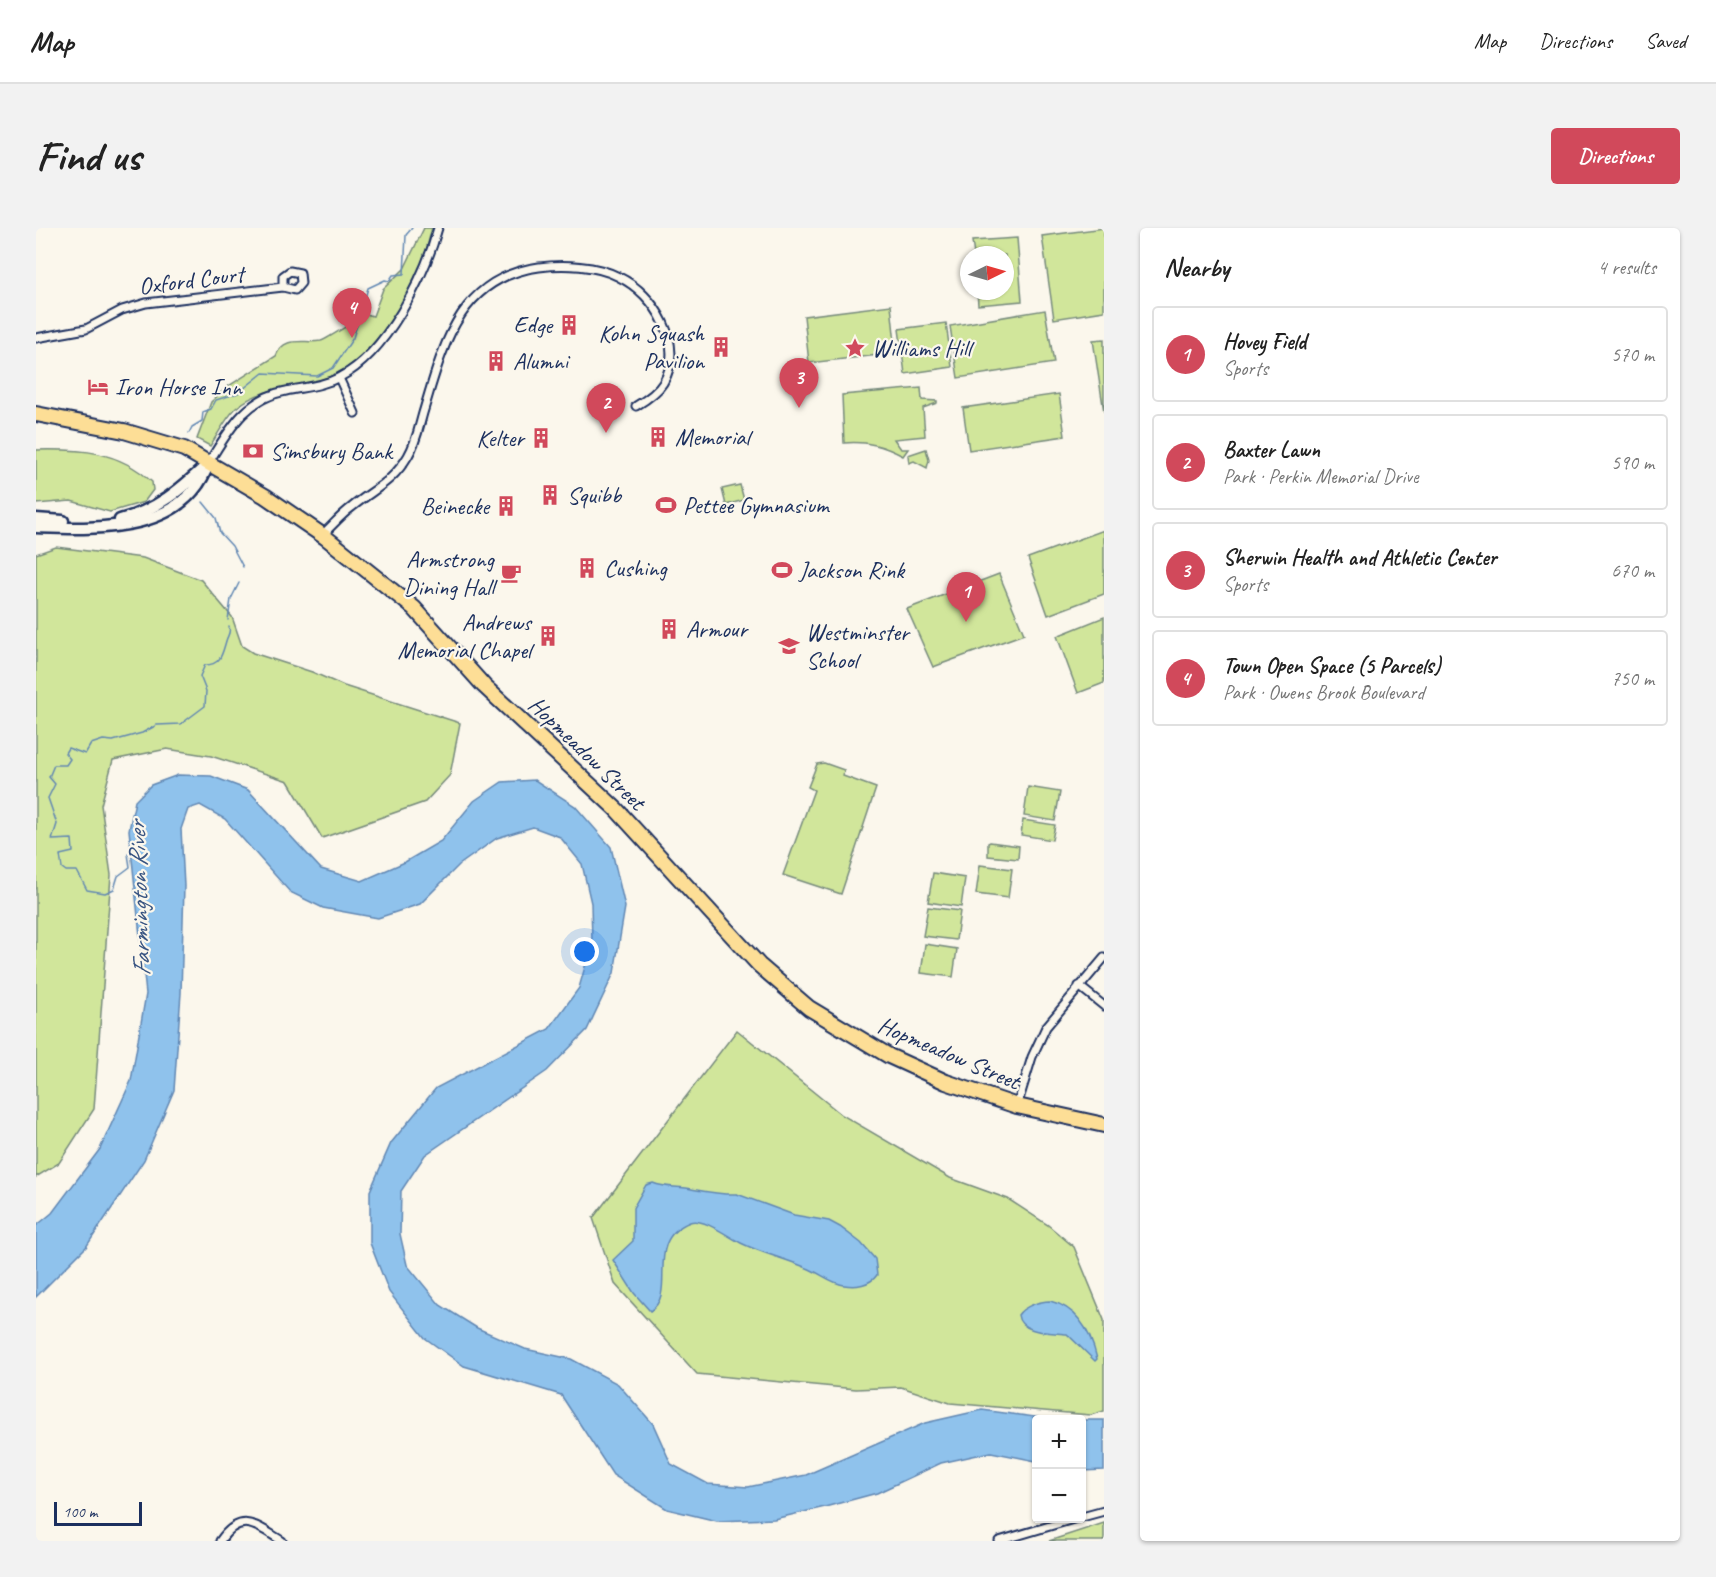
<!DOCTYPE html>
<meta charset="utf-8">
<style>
:root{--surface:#fff;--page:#f2f2f2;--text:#222;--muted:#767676;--line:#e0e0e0;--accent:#d1495b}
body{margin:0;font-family:Caveat,sans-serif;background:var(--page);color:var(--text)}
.controls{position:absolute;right:18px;bottom:18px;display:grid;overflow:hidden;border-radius:6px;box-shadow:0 2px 4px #0004}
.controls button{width:54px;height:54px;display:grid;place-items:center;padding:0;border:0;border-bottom:2px solid var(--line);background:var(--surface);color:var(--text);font:30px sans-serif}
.compass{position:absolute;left:924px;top:18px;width:54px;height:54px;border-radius:50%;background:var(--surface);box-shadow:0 2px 4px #0004;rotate:85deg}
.scale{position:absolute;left:18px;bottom:15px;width:88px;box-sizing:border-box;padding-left:6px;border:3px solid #1b2f5e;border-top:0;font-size:16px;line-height:21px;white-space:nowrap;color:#1b2f5e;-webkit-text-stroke:4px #fbf7ec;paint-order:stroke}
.you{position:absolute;left:549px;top:724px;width:21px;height:21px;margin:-15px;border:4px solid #fff;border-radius:50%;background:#1a73e8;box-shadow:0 0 0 9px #1a73e833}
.badge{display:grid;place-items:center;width:39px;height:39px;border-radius:50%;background:var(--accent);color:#fff;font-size:20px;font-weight:700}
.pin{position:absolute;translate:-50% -50px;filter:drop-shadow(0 2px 3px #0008)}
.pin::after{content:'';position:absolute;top:32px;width:21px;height:18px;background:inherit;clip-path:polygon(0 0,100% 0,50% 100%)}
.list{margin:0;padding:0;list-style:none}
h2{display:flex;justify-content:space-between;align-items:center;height:78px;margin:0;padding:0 24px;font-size:26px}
h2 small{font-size:20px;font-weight:400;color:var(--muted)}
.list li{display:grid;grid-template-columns:39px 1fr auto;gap:18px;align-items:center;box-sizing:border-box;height:96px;margin:0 12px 12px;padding:0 12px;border:2px solid var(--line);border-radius:6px}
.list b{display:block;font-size:22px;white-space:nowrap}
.list p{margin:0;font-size:20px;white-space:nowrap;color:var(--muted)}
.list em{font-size:20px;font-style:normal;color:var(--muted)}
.map{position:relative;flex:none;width:1068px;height:1313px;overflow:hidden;border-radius:6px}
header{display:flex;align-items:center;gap:36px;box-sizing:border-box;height:84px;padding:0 30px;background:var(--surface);border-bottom:2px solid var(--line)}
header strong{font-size:28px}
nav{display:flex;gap:33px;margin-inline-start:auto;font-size:21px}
.intro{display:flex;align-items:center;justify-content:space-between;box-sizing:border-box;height:144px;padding:0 36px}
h1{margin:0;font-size:42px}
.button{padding:15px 27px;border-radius:6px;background:var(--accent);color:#fff;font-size:21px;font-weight:700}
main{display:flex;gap:36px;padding:0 36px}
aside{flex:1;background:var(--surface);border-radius:6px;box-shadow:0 2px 4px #0004}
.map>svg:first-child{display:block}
.green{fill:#d1e69b;stroke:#768a7c;stroke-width:1.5}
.water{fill:#8fc2ec;stroke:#6187b3;stroke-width:1.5}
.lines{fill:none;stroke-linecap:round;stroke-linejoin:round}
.stream{stroke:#6187b3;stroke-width:1.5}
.street-casing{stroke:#1b2f5e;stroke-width:11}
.secondary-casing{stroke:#1b2f5e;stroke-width:15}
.highway-casing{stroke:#1b2f5e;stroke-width:18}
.street{stroke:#fbf7ec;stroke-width:7}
.secondary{stroke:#fbf7ec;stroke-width:10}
.highway{stroke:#fdde96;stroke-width:14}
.labels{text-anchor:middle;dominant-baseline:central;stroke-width:4.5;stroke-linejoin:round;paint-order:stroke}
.street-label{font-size:24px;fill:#1b2f5e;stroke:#fbf7ec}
.poi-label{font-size:24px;fill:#1b2f5e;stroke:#fbf7ec;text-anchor:start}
.water-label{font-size:26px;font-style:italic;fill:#385482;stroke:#fbf7ec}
</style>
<header>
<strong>Map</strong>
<nav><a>Map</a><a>Directions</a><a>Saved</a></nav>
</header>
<div class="intro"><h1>Find us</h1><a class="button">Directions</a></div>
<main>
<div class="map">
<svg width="1068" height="1313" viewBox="0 0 1068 1313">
<rect width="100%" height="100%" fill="#fbf7ec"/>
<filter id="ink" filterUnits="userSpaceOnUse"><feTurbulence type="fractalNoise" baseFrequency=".0167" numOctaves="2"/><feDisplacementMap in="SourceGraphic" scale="12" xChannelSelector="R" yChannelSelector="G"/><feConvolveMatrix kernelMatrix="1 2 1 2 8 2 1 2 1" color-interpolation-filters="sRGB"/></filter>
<g filter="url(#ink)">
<g class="green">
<path d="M388,0H396C392,14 389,30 383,44C368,76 335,128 304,144C270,162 231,154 200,180C190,190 182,206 174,218L161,211L175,174L191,159L240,128C248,107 267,116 285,113C292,111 321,91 330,86L337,88L347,61L368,41Z"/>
<polygon points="1068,0 1068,83 1018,91 1006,8"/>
<polygon points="981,10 986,73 942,77 941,63 969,63 969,27 938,27 936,13"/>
<polygon points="855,77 860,125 773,135 768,88"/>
<polygon points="1009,82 1018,135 922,150 914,98"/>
<polygon points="910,95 916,139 869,146 863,101"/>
<polygon points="1068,111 1068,184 1057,112"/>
<path d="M885,160L886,172L901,173V175L887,180L889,208L858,211L865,221H872L867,228C848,218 832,213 808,215L806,167Z"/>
<polygon points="1023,166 1029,208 933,222 927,180"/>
<polygon points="890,221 893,232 891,240 878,233 873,235 872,227"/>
<path d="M0,222C44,221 82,222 116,254L117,262L108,274L74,284L35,273L0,276Z"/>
<polygon points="704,257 708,272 690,277 686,261"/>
<polygon points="1068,302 1068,366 1012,387 992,330"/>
<polygon points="20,319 107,330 165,352 196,389 206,418 217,425 276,444 308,458 424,495 414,547 389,574 286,610 252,553 175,528 131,521 77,532 65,577 75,647 58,881 23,935 0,949 0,326"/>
<polygon points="963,346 988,406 897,439 871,381"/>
<polygon points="1068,389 1068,455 1042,465 1021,408"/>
<polygon points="788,535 808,542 807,548 840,560 805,666 747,647 778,562 772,559 781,536"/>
<polygon points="992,559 1024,564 1019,593 988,588"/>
<polygon points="987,592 1019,597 1016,612 985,607"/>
<polygon points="954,614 983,618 982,631 952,628 952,615"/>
<polygon points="944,637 976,641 972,670 940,666"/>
<polygon points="897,645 929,650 925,679 892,674"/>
<polygon points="892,679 924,683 920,712 887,708"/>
<polygon points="889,716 921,721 917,749 885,745"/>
<polygon points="701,802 806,887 914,950 972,971 1012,997 1038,1019 1068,1092 1068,1183 1055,1187 914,1175 865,1159 820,1161 661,1146 579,1056 557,990"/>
<polygon points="1068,1295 1068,1313 1013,1313"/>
</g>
<g class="water">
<polygon points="142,547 175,548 212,562 285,641 326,653 369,634 405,613 438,573 466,554 499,552 539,578 575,619 589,679 578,745 551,802 511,843 389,927 365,963 364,1006 371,1037 404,1077 441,1100 489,1121 535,1131 582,1156 617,1196 635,1236 672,1256 712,1259 770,1247 889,1195 946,1182 1014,1191 1000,1192 1000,1233 955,1224 905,1235 841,1265 789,1279 738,1291 681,1293 631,1281 577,1247 525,1167 428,1138 389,1110 353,1064 334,1015 334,963 355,915 400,860 513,801 543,760 556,714 555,675 546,636 524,609 497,599 461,610 423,637 384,676 342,690 287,680 254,664 189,591 164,577 152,581 145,601 148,658 145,765 138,862 108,932 50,1019 0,1069 0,998 16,985 64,921 95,853 110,766 93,602 99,573 115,557"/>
<path d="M617,955C629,960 638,958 650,960C667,963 685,967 701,966L758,987L793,993L804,999L825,1015L839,1031L841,1047C834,1057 820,1059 808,1057C795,1055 784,1045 771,1040C750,1031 728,1026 707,1016C694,1010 667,989 654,994C606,1013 643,1065 614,1083L598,1065L577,1032L597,1013V980L610,957Z"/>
<path d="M1014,1073C1043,1080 1055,1105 1061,1131L1059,1133L1031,1106C1016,1104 984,1106 982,1087C988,1078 1004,1073 1014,1073Z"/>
<polygon points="1046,1192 1068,1192 1068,1242 1046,1243"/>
</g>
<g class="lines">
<g class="stream">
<polyline points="153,205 156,199 166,193 167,184 175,181 180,172 202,165 227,145 281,148 297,140 317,110 332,60 349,52 353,53 357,47 368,46 370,7 376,0"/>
<polyline points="167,274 180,290 184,305 196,318 207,339"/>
<polyline points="192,392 195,371 203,355"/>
<path d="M96,623L92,626L94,639L82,648L78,661L69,665L51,662L41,643H30L26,640L24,627L37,624L36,611L16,612L21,596L12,570L19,556L13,549L18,537H30L34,531L29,525L32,520L49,526L55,516L67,512L77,513L106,505L121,497L145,496L169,478L170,463L164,448L169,437C185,437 186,426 190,413C192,406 195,405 193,398"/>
</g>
<g class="street-casing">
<g id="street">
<polyline points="0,110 50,101 86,82 110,75 247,59 259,62 265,55 264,45 254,43 247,48 247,59"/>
<polyline points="303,150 319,185"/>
<path d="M173,234C193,202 210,170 250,163C269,159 287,158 304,149C350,126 389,48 402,0"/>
<path d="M286,307C296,298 305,287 316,279C339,260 356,255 372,228C380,215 383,199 387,185C407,119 422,50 503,39C527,36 561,37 583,49C619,66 650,117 627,155C621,165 610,172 600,178"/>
<polyline points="1043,758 1068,778"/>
<polyline points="981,878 996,829 1010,799 1068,730"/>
<polyline points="1046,1289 1068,1283"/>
<path d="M184,1313C205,1283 220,1297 246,1313"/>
<polyline points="963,1313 1041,1290"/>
</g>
</g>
<g class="secondary-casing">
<g id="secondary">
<polyline points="0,291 27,293"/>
<path d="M84,292C121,282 144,262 171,237"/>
<path d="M0,299C61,301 149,306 173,234"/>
</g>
</g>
<g class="highway-casing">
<polyline id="highway" points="0,186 88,203 148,221 229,268 289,309 378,380 448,458 580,581 723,737 773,780 853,828 910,854 981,878 1068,897"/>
</g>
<use href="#street" class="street"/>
<use href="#secondary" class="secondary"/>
<use href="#highway" class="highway"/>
</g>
</g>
<defs>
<g id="building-bare" transform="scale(1.62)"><path d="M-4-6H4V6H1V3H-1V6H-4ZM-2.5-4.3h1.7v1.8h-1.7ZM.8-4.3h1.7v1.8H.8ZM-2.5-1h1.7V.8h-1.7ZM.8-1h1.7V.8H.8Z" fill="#d1495b" stroke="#fbf7ec" stroke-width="2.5" paint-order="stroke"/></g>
<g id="sight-bare" transform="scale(1.62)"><path d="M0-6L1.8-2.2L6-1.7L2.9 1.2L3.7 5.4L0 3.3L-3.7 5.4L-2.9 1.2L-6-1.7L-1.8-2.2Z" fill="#d1495b" stroke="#fbf7ec" stroke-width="2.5" paint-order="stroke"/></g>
<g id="hotel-bare" transform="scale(1.62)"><path d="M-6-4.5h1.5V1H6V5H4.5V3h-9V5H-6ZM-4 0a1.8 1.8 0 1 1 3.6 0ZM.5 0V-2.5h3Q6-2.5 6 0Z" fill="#d1495b" stroke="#fbf7ec" stroke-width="2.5" paint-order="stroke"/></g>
<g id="bank-bare" transform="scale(1.62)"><path d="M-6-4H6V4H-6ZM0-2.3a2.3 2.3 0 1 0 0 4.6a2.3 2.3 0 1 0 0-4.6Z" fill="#d1495b" stroke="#fbf7ec" stroke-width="2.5" paint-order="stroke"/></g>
<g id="stadium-bare" transform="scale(1.62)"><path d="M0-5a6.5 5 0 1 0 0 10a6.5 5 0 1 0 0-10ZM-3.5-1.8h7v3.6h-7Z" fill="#d1495b" stroke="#fbf7ec" stroke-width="2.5" paint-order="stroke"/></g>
<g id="cafe-bare" transform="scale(1.62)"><path d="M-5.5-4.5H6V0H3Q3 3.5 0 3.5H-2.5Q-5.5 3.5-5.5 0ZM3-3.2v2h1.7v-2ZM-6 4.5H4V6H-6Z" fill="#d1495b" stroke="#fbf7ec" stroke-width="2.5" paint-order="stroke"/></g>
<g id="school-bare" transform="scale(1.62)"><path d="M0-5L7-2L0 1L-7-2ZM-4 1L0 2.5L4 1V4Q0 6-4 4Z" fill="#d1495b" stroke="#fbf7ec" stroke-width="2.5" paint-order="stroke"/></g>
</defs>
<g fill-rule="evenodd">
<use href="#building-bare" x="533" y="97"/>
<use href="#building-bare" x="685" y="119"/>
<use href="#sight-bare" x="819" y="120"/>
<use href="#building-bare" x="460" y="133"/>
<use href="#hotel-bare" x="62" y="159"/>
<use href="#building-bare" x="622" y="209"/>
<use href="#building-bare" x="505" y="210"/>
<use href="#bank-bare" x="217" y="223"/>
<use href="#building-bare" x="514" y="267"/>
<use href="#stadium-bare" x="630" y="277"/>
<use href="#building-bare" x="470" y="278"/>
<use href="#building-bare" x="551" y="340"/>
<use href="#stadium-bare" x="746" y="342"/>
<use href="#cafe-bare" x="475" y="345"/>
<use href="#building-bare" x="633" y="401"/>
<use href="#building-bare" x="512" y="408"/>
<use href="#school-bare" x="753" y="418"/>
</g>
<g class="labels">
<g class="street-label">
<text transform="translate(155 52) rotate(-7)">Oxford Court</text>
<text transform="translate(551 525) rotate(44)">Hopmeadow Street</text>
<text transform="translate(913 825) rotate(23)">Hopmeadow Street</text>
</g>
<g class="poi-label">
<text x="516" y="97" text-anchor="end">Edge</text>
<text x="668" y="105" text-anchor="end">Kohn Squash<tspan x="668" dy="28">Pavilion</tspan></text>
<text x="836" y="120">Williams Hill</text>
<text x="477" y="133">Alumni</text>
<text x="79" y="159">Iron Horse Inn</text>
<text x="639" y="209">Memorial</text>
<text x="488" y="210" text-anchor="end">Kelter</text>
<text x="234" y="223">Simsbury Bank</text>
<text x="531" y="267">Squibb</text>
<text x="647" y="277">Pettee Gymnasium</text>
<text x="453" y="278" text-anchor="end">Beinecke</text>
<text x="458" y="331" text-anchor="end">Armstrong<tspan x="458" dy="28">Dining Hall</tspan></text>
<text x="568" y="340">Cushing</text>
<text x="763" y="342">Jackson Rink</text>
<text x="495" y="394" text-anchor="end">Andrews<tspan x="495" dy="28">Memorial Chapel</tspan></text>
<text x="650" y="401">Armour</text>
<text x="770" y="404">Westminster<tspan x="770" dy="28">School</tspan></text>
</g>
<g class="water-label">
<text transform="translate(103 671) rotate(-92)">Farmington River</text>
</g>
</g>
</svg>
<div class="controls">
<button>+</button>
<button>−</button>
</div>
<svg class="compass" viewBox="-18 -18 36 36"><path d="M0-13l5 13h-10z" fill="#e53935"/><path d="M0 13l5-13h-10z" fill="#767676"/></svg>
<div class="scale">100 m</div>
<div class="you"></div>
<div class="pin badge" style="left:930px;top:394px">1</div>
<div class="pin badge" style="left:570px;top:205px">2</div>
<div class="pin badge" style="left:763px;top:180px">3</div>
<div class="pin badge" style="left:316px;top:110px">4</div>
</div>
<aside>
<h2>Nearby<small>4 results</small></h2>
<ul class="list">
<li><span class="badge">1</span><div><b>Hovey Field</b><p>Sports</p></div><em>570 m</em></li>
<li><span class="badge">2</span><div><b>Baxter Lawn</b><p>Park · Perkin Memorial Drive</p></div><em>590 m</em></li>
<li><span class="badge">3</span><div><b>Sherwin Health and Athletic Center</b><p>Sports</p></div><em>670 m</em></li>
<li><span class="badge">4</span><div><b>Town Open Space (5 Parcels)</b><p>Park · Owens Brook Boulevard</p></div><em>750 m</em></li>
</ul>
</aside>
</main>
